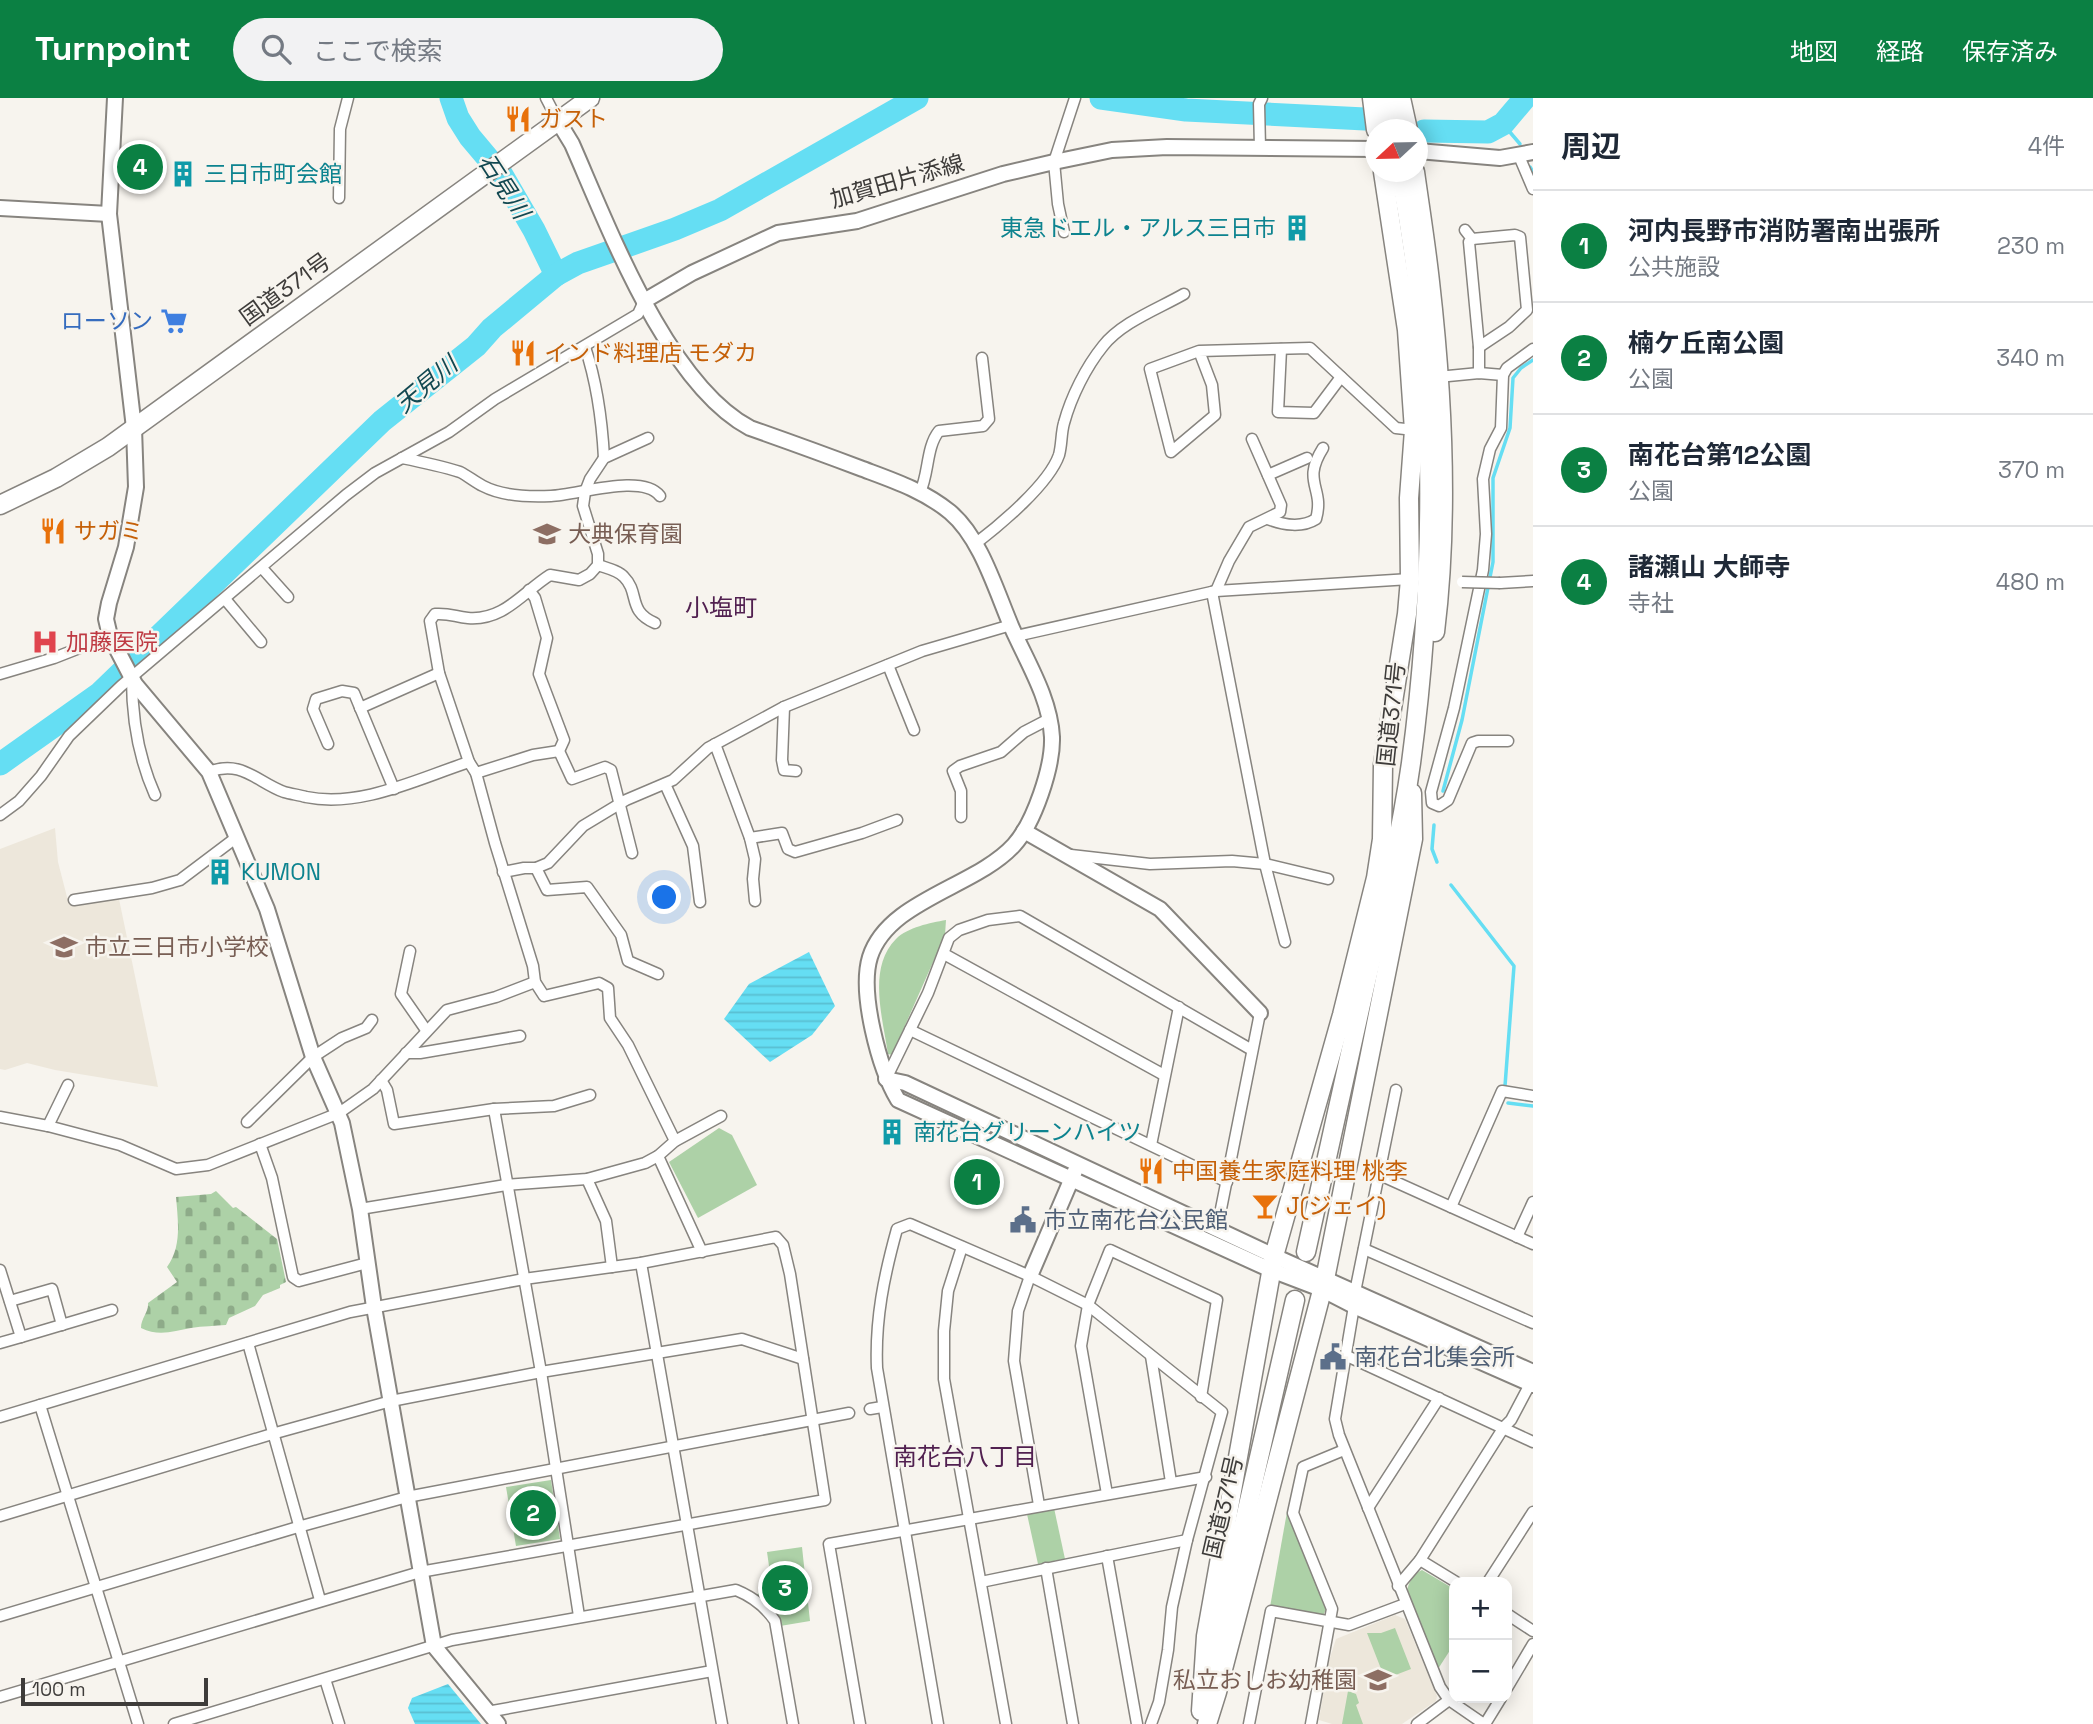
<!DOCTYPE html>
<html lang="ja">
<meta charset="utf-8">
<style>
:root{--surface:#fff;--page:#f2f2f3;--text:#1f2937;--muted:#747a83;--line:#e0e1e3;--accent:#0b8043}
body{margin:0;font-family:"Space Grotesk","Noto Sans JP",sans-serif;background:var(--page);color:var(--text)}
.controls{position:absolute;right:21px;bottom:21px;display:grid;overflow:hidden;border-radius:14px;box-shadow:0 4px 18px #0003}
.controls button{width:63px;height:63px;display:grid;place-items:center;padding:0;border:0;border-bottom:2px solid var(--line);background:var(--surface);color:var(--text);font:35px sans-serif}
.compass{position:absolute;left:1365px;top:21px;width:63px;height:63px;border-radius:50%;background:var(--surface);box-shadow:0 4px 18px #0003;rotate:248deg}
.scale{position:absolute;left:21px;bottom:18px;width:187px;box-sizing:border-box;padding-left:7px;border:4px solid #3e3c3a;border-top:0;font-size:19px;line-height:24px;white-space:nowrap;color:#3e3c3a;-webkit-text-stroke:5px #f7f4ee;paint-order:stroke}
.you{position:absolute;left:665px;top:800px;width:24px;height:24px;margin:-18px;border:5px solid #fff;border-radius:50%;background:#1a73e8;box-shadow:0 0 0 10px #1a73e833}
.badge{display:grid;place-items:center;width:46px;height:46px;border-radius:50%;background:var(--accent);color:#fff;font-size:23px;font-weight:700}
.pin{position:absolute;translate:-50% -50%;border:4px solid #fff;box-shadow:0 2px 7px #0006}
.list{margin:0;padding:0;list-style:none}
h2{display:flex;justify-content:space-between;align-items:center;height:91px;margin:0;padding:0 28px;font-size:30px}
h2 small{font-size:23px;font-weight:400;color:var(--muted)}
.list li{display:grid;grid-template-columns:46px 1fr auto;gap:21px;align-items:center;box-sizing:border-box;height:112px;padding:0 28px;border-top:2px solid var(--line)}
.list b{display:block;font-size:26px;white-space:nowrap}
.list p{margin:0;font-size:23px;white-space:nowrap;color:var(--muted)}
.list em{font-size:23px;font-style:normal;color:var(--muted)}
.icon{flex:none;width:38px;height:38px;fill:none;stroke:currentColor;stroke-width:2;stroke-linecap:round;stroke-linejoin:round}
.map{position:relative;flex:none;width:1533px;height:1626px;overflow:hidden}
header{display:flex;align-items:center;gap:42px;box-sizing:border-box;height:98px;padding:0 35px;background:var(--accent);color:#fff}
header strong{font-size:33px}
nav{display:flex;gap:38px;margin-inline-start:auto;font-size:24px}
.search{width:490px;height:63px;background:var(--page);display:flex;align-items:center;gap:18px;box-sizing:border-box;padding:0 24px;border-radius:38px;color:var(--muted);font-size:26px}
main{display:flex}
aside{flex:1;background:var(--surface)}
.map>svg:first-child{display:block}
.built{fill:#ede7db}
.cemetery{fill:url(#cemetery-stones)}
.park{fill:#add1a7}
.water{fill:url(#water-rules)}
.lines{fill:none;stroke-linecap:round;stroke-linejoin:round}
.stream{stroke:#65def3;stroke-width:3.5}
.river{stroke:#65def3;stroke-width:23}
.street-casing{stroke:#87847f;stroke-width:13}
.secondary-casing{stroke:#87847f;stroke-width:18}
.highway-casing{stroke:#87847f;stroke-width:21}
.street{stroke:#fff;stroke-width:10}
.secondary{stroke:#fff;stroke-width:14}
.highway{stroke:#fff;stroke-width:18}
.street-bridge-casing{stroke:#87847f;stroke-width:13;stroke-linecap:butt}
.street-bridge{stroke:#fff;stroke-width:10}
.labels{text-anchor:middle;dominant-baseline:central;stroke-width:5;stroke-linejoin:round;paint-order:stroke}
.food-label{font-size:23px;fill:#c56008;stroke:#f7f4ee;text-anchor:start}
.culture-label{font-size:23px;fill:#0d838f;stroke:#f7f4ee;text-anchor:start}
.street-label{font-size:23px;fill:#3e3c3a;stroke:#f7f4ee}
.shop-label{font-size:23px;fill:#366cbe;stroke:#f7f4ee;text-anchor:end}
.education-label{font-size:23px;fill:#785e54;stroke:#f7f4ee;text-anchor:start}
.health-label{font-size:23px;fill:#be3a42;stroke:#f7f4ee;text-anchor:start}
.service-label{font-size:23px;fill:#4e5e75;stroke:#f7f4ee;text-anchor:start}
.water-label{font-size:24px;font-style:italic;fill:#124851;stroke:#f7f4ee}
.neighbourhood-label{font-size:24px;fill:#512050;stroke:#f7f4ee}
</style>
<header>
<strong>Turnpoint</strong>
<div class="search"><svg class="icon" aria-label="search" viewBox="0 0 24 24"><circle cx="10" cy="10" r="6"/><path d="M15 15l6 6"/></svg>ここで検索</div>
<nav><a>地図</a><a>経路</a><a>保存済み</a></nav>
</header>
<main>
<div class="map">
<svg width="1533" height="1626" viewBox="0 0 1533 1626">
<defs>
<pattern id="cemetery-stones" width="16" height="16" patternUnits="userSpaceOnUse" patternTransform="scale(1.75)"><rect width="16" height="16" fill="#add1a7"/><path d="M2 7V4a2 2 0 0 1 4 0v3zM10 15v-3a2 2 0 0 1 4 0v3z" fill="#8eab89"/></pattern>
<pattern id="water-rules" width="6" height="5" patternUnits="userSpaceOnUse" patternTransform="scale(1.75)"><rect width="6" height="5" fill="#65def3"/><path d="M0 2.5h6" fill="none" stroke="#59bfd1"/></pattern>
</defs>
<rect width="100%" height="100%" fill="#f7f4ee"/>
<g class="built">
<polygon points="55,730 58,764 67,799 76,807 119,801 158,989 55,972 27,965 5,972 0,971 0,751"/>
<polygon points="1395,1517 1405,1521 1437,1598 1436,1603 1402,1626 1332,1626 1319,1622 1328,1566 1336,1541"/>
</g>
<path class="cemetery" d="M216,1093L233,1110L236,1109L277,1141L286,1184L280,1187V1190L263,1197L255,1208L229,1220L226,1227C215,1228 203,1228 191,1230C174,1233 159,1239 141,1230C141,1220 149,1214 148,1205L177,1184L167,1169C182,1149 178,1123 176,1099L211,1096Z"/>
<g class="park">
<path d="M946,822L945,837L892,957L888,956C883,921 867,870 896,841C908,829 930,825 946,822Z"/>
<polygon points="719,1030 732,1037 757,1087 698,1120 669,1064"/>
<polygon points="551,1382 560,1441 516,1448 506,1389"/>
<polygon points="1054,1410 1065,1461 1038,1466 1027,1416"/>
<polygon points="1287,1414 1326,1511 1323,1518 1270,1509"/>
<polygon points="802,1449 810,1523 780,1528 755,1499 771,1482 767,1454"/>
<path d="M1422,1472L1454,1491V1546L1438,1571L1407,1495C1407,1486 1414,1475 1422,1472Z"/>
<polygon points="1395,1530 1411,1571 1385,1581 1367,1535 1381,1535"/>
<polygon points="1348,1593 1356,1596 1359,1605 1356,1607 1363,1626 1342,1626"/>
</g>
<g class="water">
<polygon points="809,854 835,908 812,937 770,964 724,921 749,886"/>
<polygon points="448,1586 481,1626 415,1626 408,1610 412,1600"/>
</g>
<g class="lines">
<g class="stream">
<polyline points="1503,26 1520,46"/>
<polyline points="1530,69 1533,74"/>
<polyline points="1443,693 1462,622 1493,464 1493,380 1510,330 1513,280 1521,270 1533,262"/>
<polyline points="1434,727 1432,751 1437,764"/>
<polyline points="1451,787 1514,868 1505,988"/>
<polyline points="1508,1005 1533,1008"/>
</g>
<g class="river">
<polyline points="451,0 458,20 470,39 502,77 534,132 556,177"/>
<polyline points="1101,0 1186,12 1365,21"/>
<polyline points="1424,33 1488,34 1503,26 1525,0"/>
<polyline points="0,666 99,596 382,323 476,248 492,230 556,177 578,165 675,131 720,112 917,0"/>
</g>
<g class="street-casing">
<g id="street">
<polyline points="546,0 558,23"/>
<polyline points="1260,50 1259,6 1262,0"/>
<polyline points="1519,58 1533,91"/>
<polyline points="339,100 340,31 348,0"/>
<polyline points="1465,132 1472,141 1469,144 1479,249 1479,275"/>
<polyline points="1064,134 1058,106 1054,64 1075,0"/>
<polyline points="1472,141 1515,137 1520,139 1527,212 1509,229 1479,249"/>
<path d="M585,249C597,285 602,322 604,360"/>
<polyline points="1281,251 1278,314 1314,315 1341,279"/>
<polyline points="1199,253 1212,287 1215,317 1171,354 1150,271 1199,253 1310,250 1396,330 1414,332"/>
<polyline points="1438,279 1479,275 1503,277"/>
<path d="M648,340L604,360L590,381L585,394L583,408L598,456V467L590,476L579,482L550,477C523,494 504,523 468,520C455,519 451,515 435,516L430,523L439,575L469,664L476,675L495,745L533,868L535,884L544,898L599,885L608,890L610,920L628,947L675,1043"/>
<path d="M402,360C422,364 441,368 460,374C468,378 475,384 483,388C502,398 530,399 551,398C578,397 642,375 660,398"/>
<polyline points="1268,377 1307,360"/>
<path d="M920,394C929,376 926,349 939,333L983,328L989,321L982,260"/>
<path d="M1268,421C1283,427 1302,430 1316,421C1325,389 1301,385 1323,350"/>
<path d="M975,446C1000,427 1049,386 1059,357C1062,346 1061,335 1064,325C1071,299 1086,269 1103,248C1122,224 1158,211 1184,196"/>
<path d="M598,467C606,470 618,472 624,479C640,495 627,513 655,525"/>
<polyline points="262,470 288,499"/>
<polyline points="1500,485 1533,483"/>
<polyline points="529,492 535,500 547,540 539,576 564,642 559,653 572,681 605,669 611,672 632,755"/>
<polyline points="1216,493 1229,463 1249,429 1280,414 1281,407 1252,341"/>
<polyline points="1212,494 1265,766 1285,844"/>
<polyline points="225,501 261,544"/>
<polyline points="1016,538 1216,493 1410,481"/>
<polyline points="888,567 914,632"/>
<polyline points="0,576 54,560 110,538"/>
<path d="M132,581C132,621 139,661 155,697"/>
<polyline points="784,609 782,662 784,672 796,673"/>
<polyline points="360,610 439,575"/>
<polyline points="1508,643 1478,643 1472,645 1448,702 1439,708 1432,705 1431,694 1454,610 1483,472 1486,436 1483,381 1490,351 1501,330 1503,277 1507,270 1533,251"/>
<polyline points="328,646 313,611 316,601 342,593 354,595 394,691"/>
<polyline points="715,646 750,740 755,761 753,781 755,803"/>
<path d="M209,674C241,661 257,684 284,694C291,696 299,697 306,699C361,710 417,681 469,664"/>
<polyline points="476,675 533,657 559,653"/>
<polyline points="665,686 693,748 700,804"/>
<polyline points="0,717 19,703 41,678 69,638 121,588 346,397 375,375 449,334 495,301 638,216 644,203"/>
<polyline points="961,719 961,693 953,673 960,668 1001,654 1024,634 1049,621"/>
<polyline points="750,740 782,735 788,751 795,754 862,735 897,722"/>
<polyline points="1071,757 1150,766 1232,763 1265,766 1328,781"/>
<polyline points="536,770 547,792 587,789 621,837 628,863 658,876"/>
<polyline points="503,774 524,770 536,770 548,765 583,728 626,702 673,682 708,650 784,609 922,553 1011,527"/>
<polyline points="74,802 152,790 180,782 237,739"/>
<polyline points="410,853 401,896 426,932"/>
<polyline points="944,856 1164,977"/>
<polyline points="910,932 1227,1084"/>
<polyline points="406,955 420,955 520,938"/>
<polyline points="886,981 928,895 949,840 959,832 988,822 1020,818 1252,952"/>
<polyline points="381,982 387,992 394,1026 494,1011 554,1008 590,997"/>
<polyline points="494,1011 541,1274 579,1518"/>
<polyline points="0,1019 48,1028 120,1047 176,1071 208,1067 339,1015 373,991 447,912 496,899 535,884"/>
<polyline points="247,1024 313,959 342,940 366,930 372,922"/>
<polyline points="48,1028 68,987"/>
<polyline points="260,1046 272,1080 293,1179 299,1183 367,1165"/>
<polyline points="1151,1047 1179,909"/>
<polyline points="658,1058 702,1154"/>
<polyline points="1380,1077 1533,1146"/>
<polyline points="587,1081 606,1123 612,1169"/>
<polyline points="1451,1109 1502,993 1533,998"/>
<polyline points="360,1111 506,1087 587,1081 645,1065 658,1058 675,1043 721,1018"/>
<polyline points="1217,1131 1260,915"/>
<polyline points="1517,1139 1533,1104"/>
<polyline points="962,1149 948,1193 944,1233 944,1281 1006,1626"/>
<polyline points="1364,1151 1533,1225"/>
<polyline points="641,1165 722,1626"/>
<polyline points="0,1172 21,1239 0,1245"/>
<polyline points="1030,1178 1018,1213 1014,1263 1039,1407"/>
<polyline points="1355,1194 1396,992"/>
<polyline points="10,1203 52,1191 62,1227"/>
<polyline points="1354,1208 1335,1321 1339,1337 1440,1589 1449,1602 1484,1626"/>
<polyline points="21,1239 112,1212"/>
<polyline points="248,1245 320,1502"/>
<polyline points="1151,1258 1171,1384"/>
<polyline points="1347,1258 1533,1344"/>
<polyline points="40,1307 138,1626"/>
<polyline points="870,1311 882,1309"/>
<polyline points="0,1319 350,1214 524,1181 641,1165 776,1139 783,1147 790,1176 825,1402 420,1474 0,1599"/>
<polyline points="1107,1396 1081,1248 1088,1207 1110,1152 1217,1202 1201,1299"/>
<polyline points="1368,1410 1439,1300"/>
<polyline points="0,1418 272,1336 391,1303 541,1274 742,1241 803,1261"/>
<polyline points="1107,1458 1137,1626"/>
<polyline points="1420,1462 1456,1484"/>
<polyline points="1046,1470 1073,1626"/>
<polyline points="981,1484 1187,1442"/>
<polyline points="1488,1484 1533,1414"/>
<polyline points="1398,1488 1420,1462 1504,1329 1511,1322 1530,1286"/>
<polyline points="1507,1516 1533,1533"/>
<polyline points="0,1518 298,1429 407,1399 849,1315"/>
<polyline points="325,1581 339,1626"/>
<polyline points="1507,1590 1533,1546"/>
<polyline points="487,1614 712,1573"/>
<path d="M174,1626L452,1542L736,1492C753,1499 765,1508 775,1523L793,1626"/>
<polyline points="860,1626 829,1446 1206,1379"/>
<path d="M938,1626L877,1270C875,1221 884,1178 897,1131L910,1126L1030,1178L1088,1207L1222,1314L1187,1442L1172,1509L1168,1552L1159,1604L1151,1626"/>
<polyline points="1249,1626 1271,1513 1349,1527 1405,1506"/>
<polyline points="1311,1626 1332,1511 1293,1415 1303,1369 1344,1352"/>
<polyline points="1417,1626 1449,1602"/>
<polyline points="1485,1626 1501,1600"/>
</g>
</g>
<g class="secondary-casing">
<g id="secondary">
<polyline points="115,0 109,116 134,330 136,389 126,449 109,505 106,521 110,538 135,586 209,674 267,811 313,959 342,1025 360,1111 374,1209 434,1548 498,1626"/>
<path d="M558,23L572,46C609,130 667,286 750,330C787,343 823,356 860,370C892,382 923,392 950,414C981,440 996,493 1012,530C1027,564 1050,600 1052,639C1053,669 1034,725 1014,747C976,789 888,802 870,859C859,895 879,970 898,1002L1271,1172L1321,1191L1354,1208L1533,1287"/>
<polyline points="1418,53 1500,60 1533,54"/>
<polyline points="0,110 109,116"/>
<polyline points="644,203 692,175 778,135 857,123 1003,76 1054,64 1112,52 1167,49 1376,51"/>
<polyline points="1024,733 1160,811 1260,915"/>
<polyline points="886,981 905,985 1274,1158 1533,1274"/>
<polyline points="1030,1178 1075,1073"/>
</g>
</g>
<g class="highway-casing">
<g id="highway">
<polyline points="1372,0 1376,32"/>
<polyline points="1387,0 1393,32"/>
<polyline points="1401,0 1408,32"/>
<path d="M1415,74C1420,110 1426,147 1430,184C1443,298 1449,420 1435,534"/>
<polyline points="0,407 56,380 108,349 590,0"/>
<path d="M1306,1154C1325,1068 1344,982 1363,897C1381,820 1400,743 1411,665C1437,470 1437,267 1400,74"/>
<polyline points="1212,1565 1295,1202"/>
<polyline points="1201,1613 1206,1538 1274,1158 1342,917 1376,780 1382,741 1383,667 1407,516 1410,481 1409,400 1414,332 1407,232 1383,74"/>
<polyline points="1207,1626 1217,1594 1325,1181 1413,741 1412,695"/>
</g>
</g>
<use href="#street" class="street"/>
<use href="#secondary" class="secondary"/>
<use href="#highway" class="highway"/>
<g class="street-bridge-casing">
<polyline id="street-bridge" points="1462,484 1500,485"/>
</g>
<use href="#street-bridge" class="street-bridge"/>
</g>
<defs>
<g id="restaurant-bare" transform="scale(2.1)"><path d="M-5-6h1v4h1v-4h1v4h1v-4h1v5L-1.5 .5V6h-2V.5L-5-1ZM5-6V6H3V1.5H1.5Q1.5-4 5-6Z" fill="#e8710a" stroke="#f7f4ee" stroke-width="2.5" paint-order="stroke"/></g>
<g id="building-bare" transform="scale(2.1)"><path d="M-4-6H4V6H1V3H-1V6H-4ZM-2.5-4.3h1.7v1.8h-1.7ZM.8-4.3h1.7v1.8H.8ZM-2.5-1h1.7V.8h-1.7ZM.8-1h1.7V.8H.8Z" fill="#0f9aa8" stroke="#f7f4ee" stroke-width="2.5" paint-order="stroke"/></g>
<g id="supermarket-bare" transform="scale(2.1)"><path d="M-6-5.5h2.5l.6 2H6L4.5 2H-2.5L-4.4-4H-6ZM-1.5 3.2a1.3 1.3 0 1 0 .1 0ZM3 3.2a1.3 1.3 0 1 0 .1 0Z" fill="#3f7fe0" stroke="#f7f4ee" stroke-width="2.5" paint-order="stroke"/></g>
<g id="school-bare" transform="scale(2.1)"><path d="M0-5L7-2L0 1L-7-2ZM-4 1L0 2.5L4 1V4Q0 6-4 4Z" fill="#8d6e63" stroke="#f7f4ee" stroke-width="2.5" paint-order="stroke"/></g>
<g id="hospital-bare" transform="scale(2.1)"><path d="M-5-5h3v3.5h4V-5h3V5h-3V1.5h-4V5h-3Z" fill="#e0444e" stroke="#f7f4ee" stroke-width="2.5" paint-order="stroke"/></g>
<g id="bar-bare" transform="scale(2.1)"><path d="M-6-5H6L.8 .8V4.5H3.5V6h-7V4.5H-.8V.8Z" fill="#e8710a" stroke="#f7f4ee" stroke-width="2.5" paint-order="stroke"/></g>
<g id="civic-bare" transform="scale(2.1)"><path d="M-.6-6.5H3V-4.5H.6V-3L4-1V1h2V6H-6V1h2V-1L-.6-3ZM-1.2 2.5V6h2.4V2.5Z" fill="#5c6f8a" stroke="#f7f4ee" stroke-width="2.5" paint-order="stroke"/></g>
</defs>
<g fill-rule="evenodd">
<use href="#restaurant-bare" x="518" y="21"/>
<use href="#building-bare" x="183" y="76"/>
<use href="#building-bare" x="1297" y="130"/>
<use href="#supermarket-bare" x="174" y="223"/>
<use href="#restaurant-bare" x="523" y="255"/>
<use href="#restaurant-bare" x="53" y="433"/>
<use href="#school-bare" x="547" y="436"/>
<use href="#hospital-bare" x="45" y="544"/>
<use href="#building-bare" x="220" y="774"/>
<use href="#school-bare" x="64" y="849"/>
<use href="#building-bare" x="892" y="1034"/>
<use href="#restaurant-bare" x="1151" y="1073"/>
<use href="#bar-bare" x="1265" y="1108"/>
<use href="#civic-bare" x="1023" y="1122"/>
<use href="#civic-bare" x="1333" y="1259"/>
<use href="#school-bare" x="1378" y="1582"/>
</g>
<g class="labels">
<g class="food-label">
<text x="539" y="21">ガスト</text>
<text x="544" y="255">インド料理店 モダカ</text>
<text x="74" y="433">サガミ</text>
<text x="1172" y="1073">中国養生家庭料理 桃李</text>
<text x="1286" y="1108">J(ジェイ)</text>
</g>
<g class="culture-label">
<text x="204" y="76">三日市町会館</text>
<text x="1276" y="130" text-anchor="end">東急ドエル・アルス三日市</text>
<text x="241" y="774">KUMON</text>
<text x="913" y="1034">南花台グリーンハイツ</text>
</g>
<g class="street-label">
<text transform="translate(897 83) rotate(-16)">加賀田片添線</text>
<text transform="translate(285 191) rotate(-36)">国道371号</text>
<text transform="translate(1391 616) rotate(-84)">国道371号</text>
<text transform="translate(1223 1409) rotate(-77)">国道371号</text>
</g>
<g class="shop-label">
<text x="153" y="223">ローソン</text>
</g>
<g class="education-label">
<text x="568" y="436">大典保育園</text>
<text x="85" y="849">市立三日市小学校</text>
<text x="1357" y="1582" text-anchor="end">私立おしお幼稚園</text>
</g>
<g class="health-label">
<text x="66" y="544">加藤医院</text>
</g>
<g class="service-label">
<text x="1044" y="1122">市立南花台公民館</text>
<text x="1354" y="1259">南花台北集会所</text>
</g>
<g class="water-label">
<text transform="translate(504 88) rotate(57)">石見川</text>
<text transform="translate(426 286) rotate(-40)">天見川</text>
</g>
<g class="neighbourhood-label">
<text x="721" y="509">小塩町</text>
<text x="965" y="1358">南花台八丁目</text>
</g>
</g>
</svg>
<div class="controls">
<button>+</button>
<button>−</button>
</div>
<svg class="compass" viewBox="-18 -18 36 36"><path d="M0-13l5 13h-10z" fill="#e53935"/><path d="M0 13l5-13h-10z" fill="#747a83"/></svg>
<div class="scale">100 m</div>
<div class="you"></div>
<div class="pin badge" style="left:977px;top:1084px">1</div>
<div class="pin badge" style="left:533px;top:1415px">2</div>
<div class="pin badge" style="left:785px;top:1490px">3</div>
<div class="pin badge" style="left:140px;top:69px">4</div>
</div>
<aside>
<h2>周辺<small>4件</small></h2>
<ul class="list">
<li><span class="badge">1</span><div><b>河内長野市消防署南出張所</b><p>公共施設</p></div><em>230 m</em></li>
<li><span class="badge">2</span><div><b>楠ケ丘南公園</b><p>公園</p></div><em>340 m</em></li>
<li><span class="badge">3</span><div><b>南花台第12公園</b><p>公園</p></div><em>370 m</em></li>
<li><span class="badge">4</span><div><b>諸瀬山 大師寺</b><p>寺社</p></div><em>480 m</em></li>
</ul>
</aside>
</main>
